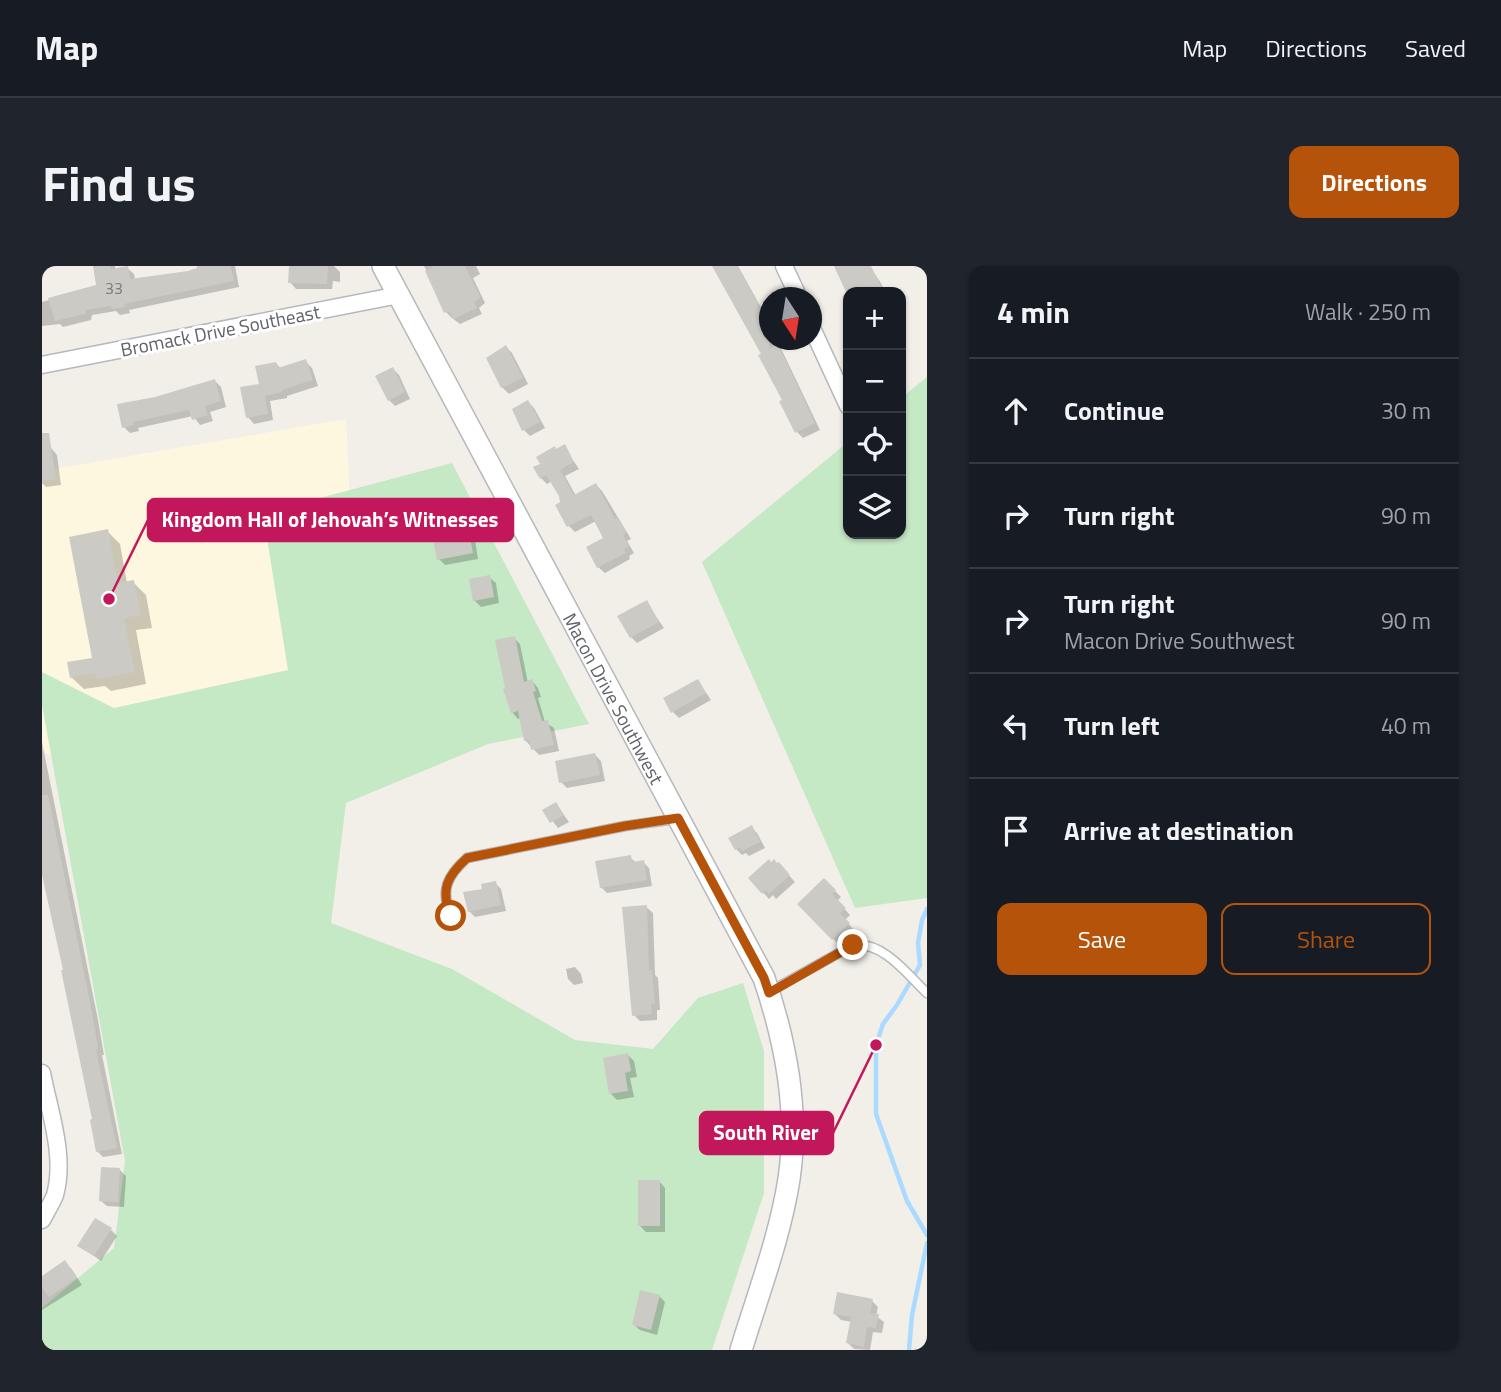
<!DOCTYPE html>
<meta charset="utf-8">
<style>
:root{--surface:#171b24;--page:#20242c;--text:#f1f3f6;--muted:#9ea1a6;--line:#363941;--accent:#b45309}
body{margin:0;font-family:"Titillium Web",sans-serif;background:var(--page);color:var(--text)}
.controls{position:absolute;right:21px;top:21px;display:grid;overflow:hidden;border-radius:14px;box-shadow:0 2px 5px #0004}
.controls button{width:63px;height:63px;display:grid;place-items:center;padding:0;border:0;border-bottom:2px solid var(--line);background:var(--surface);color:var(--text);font:35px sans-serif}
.compass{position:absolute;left:717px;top:21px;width:63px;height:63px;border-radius:50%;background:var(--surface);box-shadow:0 2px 5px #0004;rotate:168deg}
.stop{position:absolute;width:21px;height:21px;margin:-16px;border:5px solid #b45309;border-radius:50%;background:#fff}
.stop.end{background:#b45309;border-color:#fff;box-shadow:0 2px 7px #0008}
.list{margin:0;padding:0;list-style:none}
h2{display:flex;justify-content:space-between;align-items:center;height:91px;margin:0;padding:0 28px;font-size:30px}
h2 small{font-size:23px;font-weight:400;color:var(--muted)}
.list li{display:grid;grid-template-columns:46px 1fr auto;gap:21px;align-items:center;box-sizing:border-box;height:105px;padding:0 28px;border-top:2px solid var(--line)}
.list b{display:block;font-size:26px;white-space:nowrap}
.list p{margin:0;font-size:23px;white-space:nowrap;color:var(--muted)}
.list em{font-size:23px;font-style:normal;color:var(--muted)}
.actions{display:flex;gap:14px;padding:21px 28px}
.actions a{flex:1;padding:16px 0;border:2px solid var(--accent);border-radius:14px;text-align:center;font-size:24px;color:var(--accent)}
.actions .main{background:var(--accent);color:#fff}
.icon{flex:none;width:38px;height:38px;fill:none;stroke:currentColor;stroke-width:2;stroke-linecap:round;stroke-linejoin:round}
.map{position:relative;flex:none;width:885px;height:1084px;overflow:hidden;border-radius:14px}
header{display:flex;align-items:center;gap:42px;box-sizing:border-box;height:98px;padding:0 35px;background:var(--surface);border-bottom:2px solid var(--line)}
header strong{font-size:33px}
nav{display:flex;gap:38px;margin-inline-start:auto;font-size:24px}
.intro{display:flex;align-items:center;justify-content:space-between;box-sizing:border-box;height:168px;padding:0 42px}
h1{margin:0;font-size:49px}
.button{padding:18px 32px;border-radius:14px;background:var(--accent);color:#fff;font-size:24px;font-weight:700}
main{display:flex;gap:42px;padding:0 42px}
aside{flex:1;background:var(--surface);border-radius:14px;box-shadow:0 2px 5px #0004}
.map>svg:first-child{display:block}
.commercial{fill:#fef7e0}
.green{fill:#c5e8c5}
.shadow{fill:#0003}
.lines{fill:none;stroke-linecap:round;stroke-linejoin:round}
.stream{stroke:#aadaff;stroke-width:4.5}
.building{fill:#cccac5}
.service-casing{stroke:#b5b8bc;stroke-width:11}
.minor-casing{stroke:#b5b8bc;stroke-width:19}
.tertiary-casing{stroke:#b5b8bc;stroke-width:24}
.service{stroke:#fff;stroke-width:8}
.minor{stroke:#fff;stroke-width:16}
.tertiary{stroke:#fff;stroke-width:21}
.route{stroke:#b45309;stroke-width:9}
.labels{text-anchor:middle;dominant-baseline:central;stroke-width:6;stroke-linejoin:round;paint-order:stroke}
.number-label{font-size:16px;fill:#7a7d7f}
.street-label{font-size:19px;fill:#5f6368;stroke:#fff}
.leader{fill:none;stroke:#c2185b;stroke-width:2.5}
.callout-dot{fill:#c2185b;stroke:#fff;stroke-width:2.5}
.callout{fill:#c2185b;stroke:#c2185b;stroke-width:2.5}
.callout-label{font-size:21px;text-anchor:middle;font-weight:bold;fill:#fff}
</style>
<header>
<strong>Map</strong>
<nav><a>Map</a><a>Directions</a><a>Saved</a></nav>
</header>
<div class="intro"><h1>Find us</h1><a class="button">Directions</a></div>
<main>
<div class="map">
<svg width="885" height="1084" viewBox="0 0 885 1084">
<rect width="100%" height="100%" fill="#f1efe8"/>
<polygon class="commercial" points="304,153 317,423 46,508 0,485 0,205"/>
<g class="green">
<polygon points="885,111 885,632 813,642 660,296 806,176 806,268 859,268 859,132"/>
<polygon points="410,197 547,458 446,478 304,537 289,657 410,703 533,774 611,783 656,732 701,717 722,785 722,927 670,1084 0,1084 0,1042 72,982 83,895 0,439 0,406 72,442 246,404 221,247"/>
</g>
<g class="shadow">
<polygon points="53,0 73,0 73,4 85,2 92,8 93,14 157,4 163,0 193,0 197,21 87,44 88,47 78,49 74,45 50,49 49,54 21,61 18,58 0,60 0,36 56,20"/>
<polygon points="249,0 292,0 298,6 298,16 291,15 290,23 254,23 248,16"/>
<polygon points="382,0 434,0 438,8 431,12 443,37 437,42 440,48 418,58 410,52 404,46 401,36"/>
<polygon points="672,0 696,0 727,56 727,74 735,74 778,164 761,172 755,166 721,88"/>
<polygon points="793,0 827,0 839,17 843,26 806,26 806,28"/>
<polygon points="464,81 470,87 486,118 467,128 460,121 446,93"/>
<polygon points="264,96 270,102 276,120 245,130 245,132 228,135 231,154 212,158 206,151 219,119 234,97 239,103"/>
<polygon points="351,103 357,109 368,133 353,140 347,134"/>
<polygon points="173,115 179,121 184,141 168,146 171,155 158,159 151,150 96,162 97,165 88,167 82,161 113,133"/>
<polygon points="486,136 492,142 503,162 488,170 482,164"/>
<polygon points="522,181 537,203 523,210 534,230 554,219 560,225 589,273 585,275 592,287 587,290 588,293 563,307 556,301 563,272 554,255 533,266 526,259 521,237 510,215 505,218 499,212 515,185"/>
<polygon points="9,182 15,189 19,219 4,221 0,217 0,184"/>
<polygon points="421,258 433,274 436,293 403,299 397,293"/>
<polygon points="65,265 78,278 85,317 91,316 104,329 110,362 94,364 104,418 69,425 63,420 42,423 29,411 52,393"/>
<polygon points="447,311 454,317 457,337 439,341 432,334"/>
<polygon points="604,336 622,362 595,377 589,371"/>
<polygon points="472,372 478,378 486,417 490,415 496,422 499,431 496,432 503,456 512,462 517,485 497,489 483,474 479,452 476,453 470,446"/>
<polygon points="656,415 669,434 637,452 631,446"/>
<polygon points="0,476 56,754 62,789 60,789 80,888 61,891 55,885 52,855 0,587"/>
<polygon points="553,489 559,495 563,515 525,522 519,516"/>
<polygon points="514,538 527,556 516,562 503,545"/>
<polygon points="709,561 715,567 723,582 707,590 704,587 700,589 694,583"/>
<polygon points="588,591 594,597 601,596 607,602 610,620 565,627 559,621"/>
<polygon points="742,604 753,616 734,633 731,629 727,633 708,612"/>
<polygon points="782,614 799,631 795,635 808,649 803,654 812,664 797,679 758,638"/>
<polygon points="453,617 459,623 464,645 433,651 427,645 442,624"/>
<polygon points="604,641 611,647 613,709 616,712 618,744 615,744 615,754 598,755 592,749"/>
<polygon points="533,701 539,708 541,717 532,719 526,713 524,703"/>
<polygon points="586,789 592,795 595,811 588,812 592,831 575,834 569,828"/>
<polygon points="78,904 84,910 82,941 65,940 58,934"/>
<polygon points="617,915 623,922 623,966 604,966 598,960"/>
<polygon points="69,964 75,970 59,995 38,980"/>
<polygon points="29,1002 40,1019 0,1044 0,1012"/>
<polygon points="617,1030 623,1036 615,1069 598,1064 591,1058"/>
<polygon points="830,1035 836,1041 834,1050 842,1056 840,1067 831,1066 828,1084 812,1083 806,1077 810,1056 799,1054 793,1048"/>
</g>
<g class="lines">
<g class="stream">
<polyline points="885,643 880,654 876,677 878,699 855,739 841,758 834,779 834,848 865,935 885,969"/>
<polyline points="867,1084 870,1049 885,977"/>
</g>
</g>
<g class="building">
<polygon points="51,0 68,0 69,3 86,0 88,13 146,5 155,2 155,0 189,0 192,15 82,38 83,41 70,43 69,40 44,44 43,48 13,55 6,32 54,19"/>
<polygon points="247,0 286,0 285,18 246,17"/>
<polygon points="392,0 423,0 438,30 437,33 432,36 435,42 411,53 407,45 402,47 383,5"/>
<polygon points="670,0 696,0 727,59 727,83 736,78 773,157 753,167 737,135 740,134 716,89 719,88"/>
<polygon points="792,0 829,0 842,26 804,26"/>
<polygon points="464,79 481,112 459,122 444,92"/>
<polygon points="264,93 271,114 240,124 240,126 223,130 226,148 204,152 198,121 217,118 213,100 234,96 236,102"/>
<polygon points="351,101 363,126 346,135 333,110"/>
<polygon points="173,113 179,135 163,140 166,149 150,154 147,144 91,156 92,159 80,162 75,138 113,131"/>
<polygon points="486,134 498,156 480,165 470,143"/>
<polygon points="0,167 7,167 14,213 0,215"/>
<polygon points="523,178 532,196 518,204 532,229 554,217 573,253 576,251 584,267 581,269 587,281 582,283 584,287 555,302 544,281 561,272 549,249 525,261 513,239 518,236 517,230 504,209 498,213 491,201 498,198 494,191 513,180 514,183"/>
<polygon points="422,256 424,266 427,266 431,287 395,294 389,263"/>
<polygon points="66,263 76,317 92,314 99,349 82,352 93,406 54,413 53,407 28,412 25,396 50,392 27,271"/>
<polygon points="448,309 452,331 431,335 427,313"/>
<polygon points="605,334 617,356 588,372 575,350"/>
<polygon points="473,370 482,416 490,413 494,425 491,426 500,455 506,454 512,479 489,484 487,474 482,475 476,445 469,447 461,423 463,422 453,374"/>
<polygon points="656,413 664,427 629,447 621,432"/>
<polygon points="553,487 558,509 517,517 513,495"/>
<polygon points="0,529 6,529 50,746 56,783 54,784 75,882 54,886 48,854 50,853 19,704 21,704 0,609"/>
<polygon points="514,536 522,549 508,557 500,544"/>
<polygon points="710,559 718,576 700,585 698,581 693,584 686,572"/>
<polygon points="589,589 590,596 602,594 605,614 558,622 553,595"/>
<polygon points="727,593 729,596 732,593 735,597 737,596 748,609 727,628 724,624 720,628 706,612"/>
<polygon points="782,612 794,624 790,628 804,642 798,647 808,657 790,674 755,638"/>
<polygon points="454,615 459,639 426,646 421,626 440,623 439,618"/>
<polygon points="605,639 607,705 610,704 613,738 609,738 610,748 590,750 580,641"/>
<polygon points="586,787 589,805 583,807 586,825 567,828 561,792"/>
<polygon points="59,901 78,902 76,936 57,935"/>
<rect x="596" y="914" width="22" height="46"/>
<polygon points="53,952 70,962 52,990 35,980"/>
<polygon points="23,994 35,1012 7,1031 0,1021 0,1010"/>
<polygon points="598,1024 618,1029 609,1064 590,1059"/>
<polygon points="795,1026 831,1033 828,1047 837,1048 834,1062 825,1061 822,1081 804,1077 809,1051 791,1048"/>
</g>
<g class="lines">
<g class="service-casing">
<g id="service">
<path d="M409,650C398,624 405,610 425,592L583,560L633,553"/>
<path d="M729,725L811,679C842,676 864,707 885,727"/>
</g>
</g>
<g class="minor-casing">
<g id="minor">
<polyline points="742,0 757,32"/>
<polyline points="769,60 806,140"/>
<polyline points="0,99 357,29"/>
<path d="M0,807C7,844 24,890 13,929C10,937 4,946 0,954"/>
</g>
</g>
<g class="tertiary-casing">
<g id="tertiary">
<path id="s1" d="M341,0L722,712C744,777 757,844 747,913C738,971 716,1028 699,1084"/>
</g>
</g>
<use href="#service" class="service"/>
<use href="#minor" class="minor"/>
<use href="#tertiary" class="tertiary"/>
</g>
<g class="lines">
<path class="route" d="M409,650C398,624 405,610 425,592L583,560L636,552L722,712L727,727L811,679"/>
</g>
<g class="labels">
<g class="number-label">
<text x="72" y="22">33</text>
</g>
<g class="street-label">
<text transform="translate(178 64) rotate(-11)">Bromack Drive Southeast</text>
<text stroke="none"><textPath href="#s1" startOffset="490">Macon Drive Southwest</textPath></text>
</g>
</g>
<path class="leader" d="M67 333L106 254M834 779L791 867"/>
<g class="callout-dot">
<circle cx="67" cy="333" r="7"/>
<circle cx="834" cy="779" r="7"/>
</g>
<g class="callout">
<rect x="106" y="233" width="365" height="42" rx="7"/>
<rect x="658" y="846" width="133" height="42" rx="7"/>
</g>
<g class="callout-label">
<text x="288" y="261">Kingdom Hall of Jehovah’s Witnesses</text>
<text x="724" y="874">South River</text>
</g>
</svg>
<div class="controls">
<button>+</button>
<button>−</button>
<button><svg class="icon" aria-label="locate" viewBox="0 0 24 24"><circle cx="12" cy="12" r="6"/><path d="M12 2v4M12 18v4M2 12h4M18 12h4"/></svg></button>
<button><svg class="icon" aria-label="layers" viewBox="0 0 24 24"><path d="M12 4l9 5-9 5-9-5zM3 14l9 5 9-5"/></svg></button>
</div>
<svg class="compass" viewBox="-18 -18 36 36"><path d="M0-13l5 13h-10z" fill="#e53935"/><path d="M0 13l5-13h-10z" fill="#9ea1a6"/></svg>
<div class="stop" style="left:409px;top:650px"></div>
<div class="stop end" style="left:811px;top:679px"></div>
</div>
<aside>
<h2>4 min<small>Walk · 250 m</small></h2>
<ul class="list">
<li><svg class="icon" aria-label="ahead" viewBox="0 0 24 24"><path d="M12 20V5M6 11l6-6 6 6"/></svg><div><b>Continue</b></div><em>30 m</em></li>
<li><svg class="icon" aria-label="right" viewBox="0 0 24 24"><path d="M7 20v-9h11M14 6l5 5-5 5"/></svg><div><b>Turn right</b></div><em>90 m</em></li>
<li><svg class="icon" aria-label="right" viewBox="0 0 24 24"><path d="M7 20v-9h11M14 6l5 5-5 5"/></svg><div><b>Turn right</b><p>Macon Drive Southwest</p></div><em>90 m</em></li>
<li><svg class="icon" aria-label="left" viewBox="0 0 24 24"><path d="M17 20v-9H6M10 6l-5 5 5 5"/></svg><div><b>Turn left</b></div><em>40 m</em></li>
<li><svg class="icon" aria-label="arrive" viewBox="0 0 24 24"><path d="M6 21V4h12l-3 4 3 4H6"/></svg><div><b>Arrive at destination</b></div></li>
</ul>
<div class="actions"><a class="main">Save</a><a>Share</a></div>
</aside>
</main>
